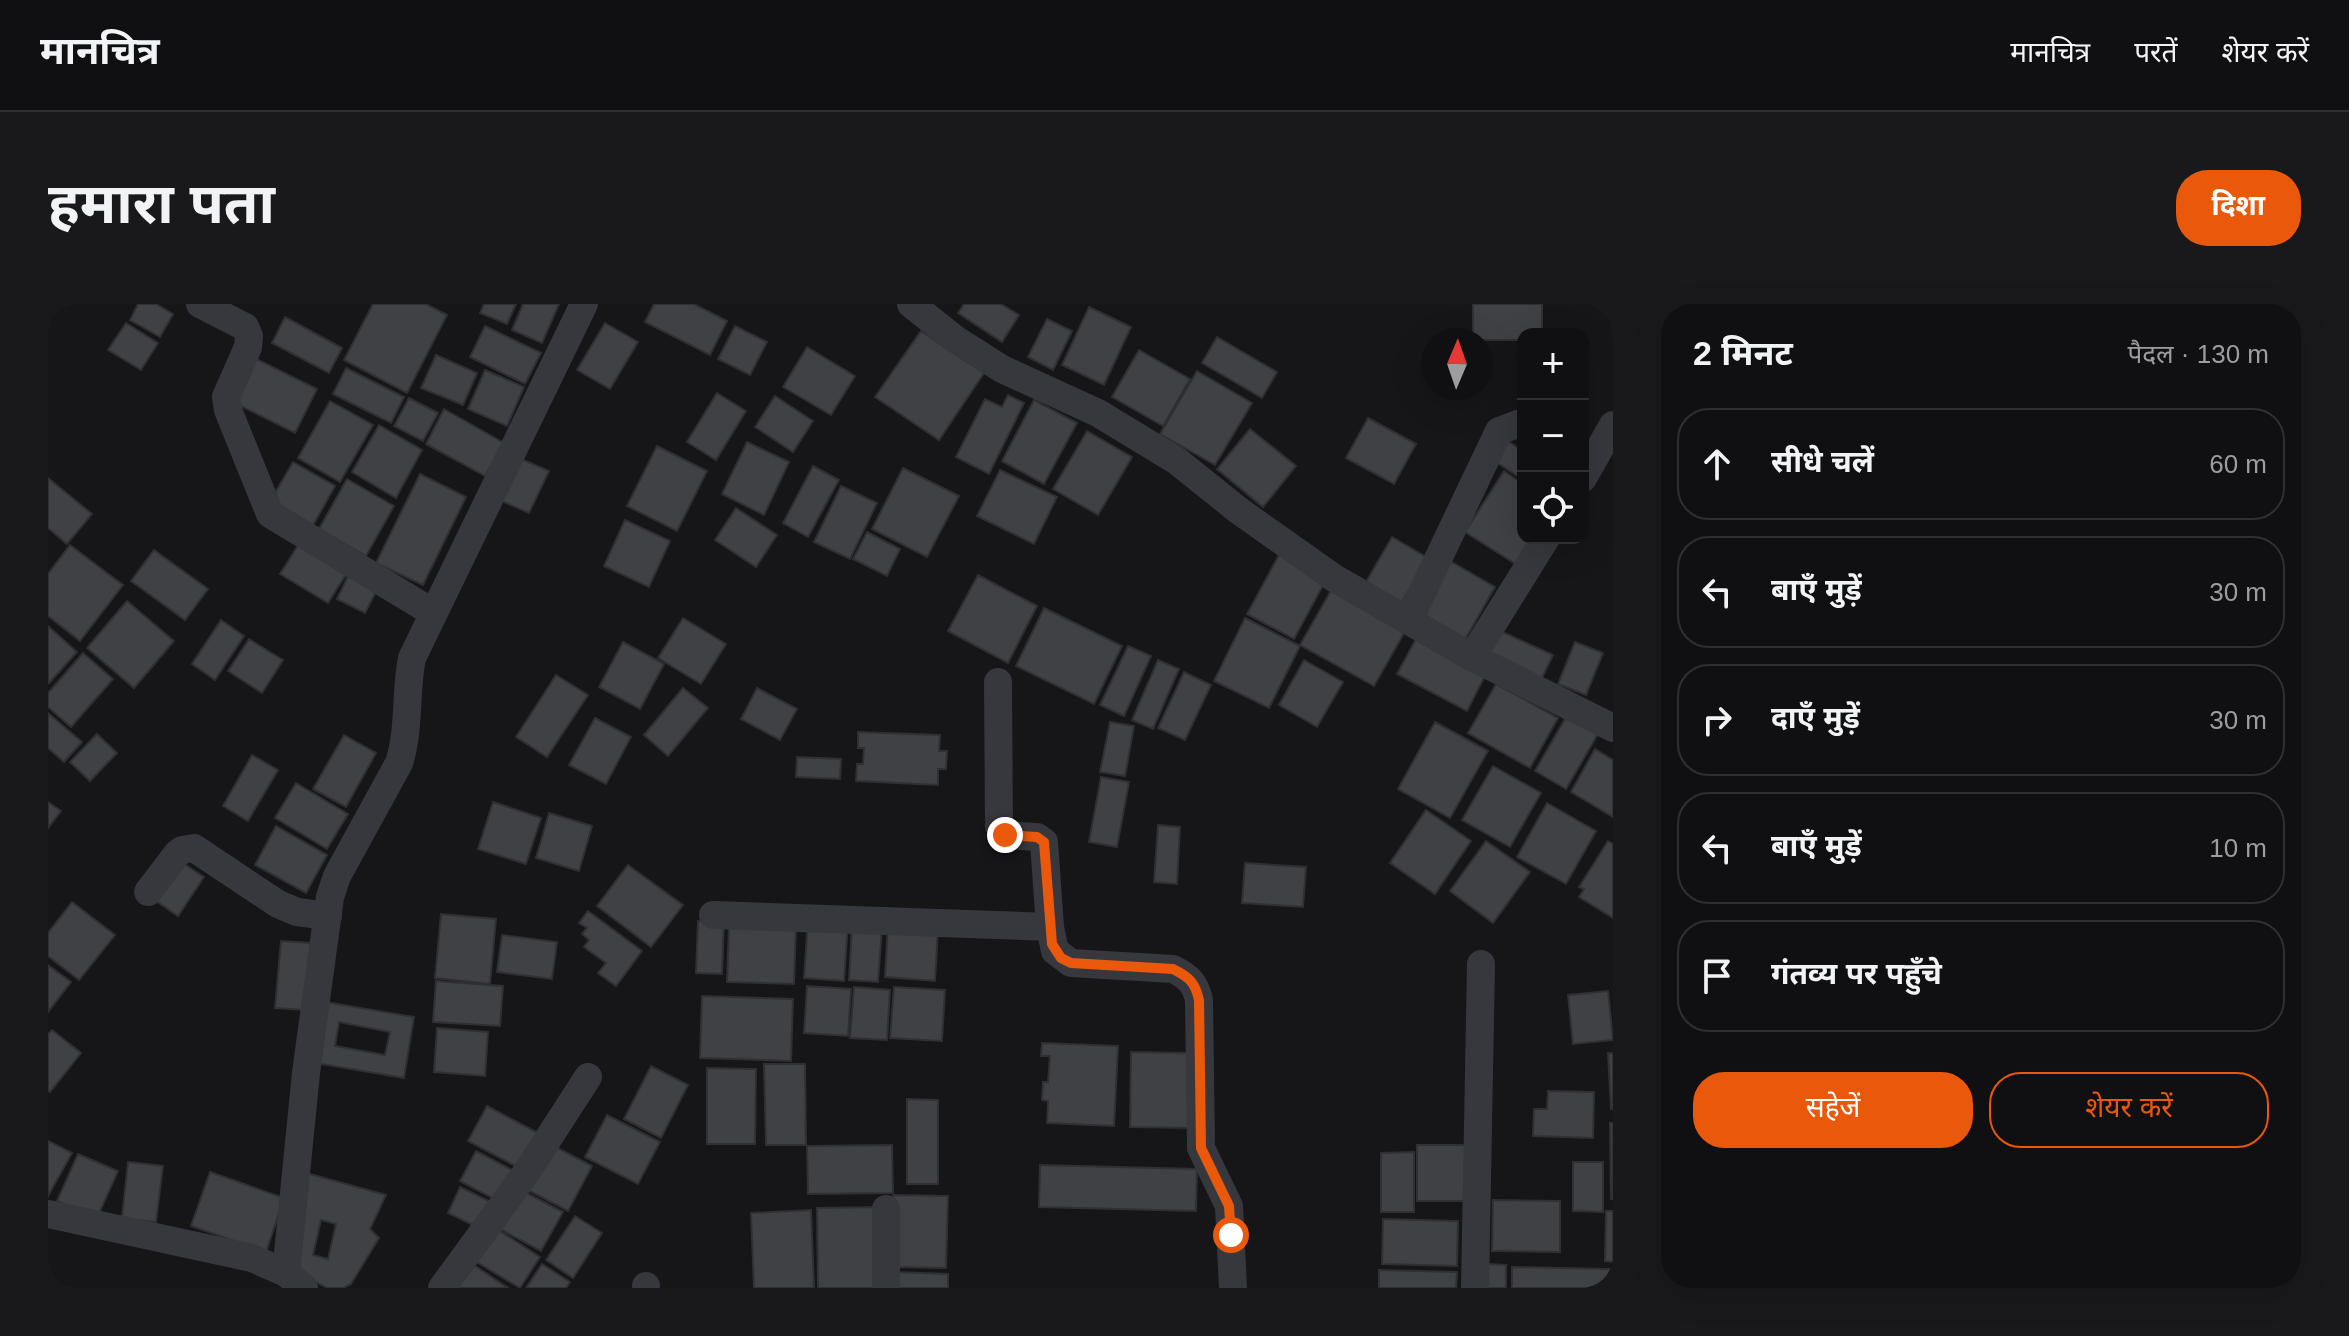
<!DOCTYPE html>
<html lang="hi">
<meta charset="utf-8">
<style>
:root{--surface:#101012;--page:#19191b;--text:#f1f3f6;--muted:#9c9d9f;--line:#303032;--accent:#ea580c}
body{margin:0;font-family:Arial,"Noto Sans Devanagari",sans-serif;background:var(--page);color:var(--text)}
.controls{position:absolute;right:24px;top:24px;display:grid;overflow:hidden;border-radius:16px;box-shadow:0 8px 32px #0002}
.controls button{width:72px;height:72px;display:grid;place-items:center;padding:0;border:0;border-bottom:2px solid var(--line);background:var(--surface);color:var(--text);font:40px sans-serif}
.compass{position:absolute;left:1373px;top:24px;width:72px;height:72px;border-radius:50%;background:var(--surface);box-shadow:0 8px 32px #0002;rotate:2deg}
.stop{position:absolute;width:24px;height:24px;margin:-18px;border:6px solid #ea580c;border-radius:50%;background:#fff}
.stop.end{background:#ea580c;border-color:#fff;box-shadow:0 2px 8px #0008}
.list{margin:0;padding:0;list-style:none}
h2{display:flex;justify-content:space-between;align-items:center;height:104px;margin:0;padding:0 32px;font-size:34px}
h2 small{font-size:26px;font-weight:400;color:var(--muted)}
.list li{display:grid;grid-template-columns:52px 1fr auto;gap:24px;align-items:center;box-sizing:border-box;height:112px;margin:0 16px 16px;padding:0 16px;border:2px solid var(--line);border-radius:32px}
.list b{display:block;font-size:30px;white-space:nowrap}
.list em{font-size:26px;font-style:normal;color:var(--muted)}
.actions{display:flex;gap:16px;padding:24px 32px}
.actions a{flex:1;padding:18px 0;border:2px solid var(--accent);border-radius:32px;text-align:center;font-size:28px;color:var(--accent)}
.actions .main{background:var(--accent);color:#fff}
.icon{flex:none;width:44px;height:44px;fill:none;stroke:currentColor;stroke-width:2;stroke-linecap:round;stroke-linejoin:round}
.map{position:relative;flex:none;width:1565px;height:984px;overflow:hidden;border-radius:32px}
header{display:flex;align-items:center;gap:48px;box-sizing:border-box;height:112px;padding:0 40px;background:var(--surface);border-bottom:2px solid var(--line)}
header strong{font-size:38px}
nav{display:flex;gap:44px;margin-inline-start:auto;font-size:28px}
.intro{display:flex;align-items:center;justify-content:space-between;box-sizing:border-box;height:192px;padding:0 48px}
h1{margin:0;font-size:56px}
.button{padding:20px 36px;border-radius:32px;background:var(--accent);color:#fff;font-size:28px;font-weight:700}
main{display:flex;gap:48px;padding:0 48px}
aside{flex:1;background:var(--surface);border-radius:32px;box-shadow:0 8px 32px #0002}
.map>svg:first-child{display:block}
.building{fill:#404145;stroke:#303034;stroke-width:2;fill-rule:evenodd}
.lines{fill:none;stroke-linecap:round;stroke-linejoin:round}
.minor{stroke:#37383d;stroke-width:28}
.route{stroke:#ea580c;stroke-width:10}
</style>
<header>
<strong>मानचित्र</strong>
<nav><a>मानचित्र</a><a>परतें</a><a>शेयर करें</a></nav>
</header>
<div class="intro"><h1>हमारा पता</h1><a class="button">दिशा</a></div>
<main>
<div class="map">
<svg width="1565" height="984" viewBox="0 0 1565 984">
<rect width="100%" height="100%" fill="#161618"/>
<g class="building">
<polygon points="90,0 108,0 125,10 112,33 82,16"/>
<polygon points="325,0 378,0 399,11 359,89 296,56"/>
<polygon points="436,0 468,0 459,20 432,9"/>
<polygon points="475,0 511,0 494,39 464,26"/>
<polygon points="606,0 646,0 679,17 662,51 597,18"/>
<polygon points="916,0 953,0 971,11 954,38 910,9"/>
<polygon points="1425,0 1494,0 1494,30 1475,30 1475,36 1425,36"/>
<polygon points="1041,3 1083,23 1056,81 1014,61"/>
<polygon points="237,13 294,44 281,69 224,39"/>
<polygon points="999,15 1024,27 1005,66 980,53"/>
<polygon points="78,19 110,39 93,66 60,46"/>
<polygon points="557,19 590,38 562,85 529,66"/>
<polygon points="437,22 493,49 477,80 422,53"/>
<polygon points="687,22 719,38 702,71 670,55"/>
<polygon points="873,27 936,69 891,136 827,93"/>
<polygon points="1169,33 1229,68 1214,94 1154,59"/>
<polygon points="759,43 807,72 783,111 735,83"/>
<polygon points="1091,46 1142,75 1115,122 1064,93"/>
<polygon points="388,51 429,69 415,101 373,84"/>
<polygon points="206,54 269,85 247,129 185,98"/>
<polygon points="298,64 356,93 343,119 285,90"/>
<polygon points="437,66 476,83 459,122 420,105"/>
<polygon points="1149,67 1204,99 1167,161 1112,130"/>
<polygon points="669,89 698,107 668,156 639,138"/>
<polygon points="960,91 976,99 941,170 908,153 937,95 954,103"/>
<polygon points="727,92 765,117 745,148 707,123"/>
<polygon points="361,94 390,109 375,137 346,122"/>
<polygon points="986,96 1029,119 996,180 954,157"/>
<polygon points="282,97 325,121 292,178 250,154"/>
<polygon points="396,105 456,139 437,172 378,140"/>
<polygon points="1320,114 1368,140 1346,180 1298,154"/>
<polygon points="331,121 374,146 348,194 304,168"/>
<polygon points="1202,125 1248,162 1215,203 1169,165"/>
<polygon points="1039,127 1084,153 1050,211 1005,185"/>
<polygon points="1458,136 1471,144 1475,137 1475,176 1445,156"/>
<polygon points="699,138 741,158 716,211 674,190"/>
<polygon points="609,142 659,167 629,227 579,202"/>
<polygon points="466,152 501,167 481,209 447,194"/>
<polygon points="245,158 287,182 263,225 220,201"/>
<polygon points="765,162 791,176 760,233 735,219"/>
<polygon points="855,164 911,192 879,253 824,225"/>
<polygon points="952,166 1009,193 986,240 929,212"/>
<polygon points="1456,167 1475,180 1475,234 1493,234 1474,264 1417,228"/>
<polygon points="372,170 418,193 375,281 328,259"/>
<polygon points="0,174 44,210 19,240 0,224"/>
<polygon points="299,175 346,202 318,252 271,225"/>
<polygon points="793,182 829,199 802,255 766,238"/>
<polygon points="688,204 729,231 708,263 667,236"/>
<polygon points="577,216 622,237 601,283 556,262"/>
<polygon points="819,228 852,245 839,272 805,255"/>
<polygon points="1344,233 1380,254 1351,303 1315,283"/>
<polygon points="254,235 302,264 280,299 232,270"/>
<polygon points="22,241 75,281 32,337 0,312 0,270"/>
<polygon points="106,246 160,285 137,316 83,277"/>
<polygon points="1232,249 1279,274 1246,335 1199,310"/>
<polygon points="1402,257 1447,283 1415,339 1370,313"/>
<polygon points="302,268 331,282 317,309 289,295"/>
<polygon points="930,271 989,302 960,359 900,327"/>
<polygon points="1285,283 1359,324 1326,382 1252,341"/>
<polygon points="79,297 126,337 86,384 39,344"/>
<polygon points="996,304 1074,342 1046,400 968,362"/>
<polygon points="635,314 678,340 653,380 610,354"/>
<polygon points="1197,314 1252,342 1221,404 1166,377"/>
<polygon points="173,316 196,332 167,376 144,360"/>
<polygon points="0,322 29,348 1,379 0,379"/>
<polygon points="1450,326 1505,351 1493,376 1438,350"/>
<polygon points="201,335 235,356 214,389 180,367"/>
<polygon points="1368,335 1437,372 1419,407 1349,370"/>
<polygon points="575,338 616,360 592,405 551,383"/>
<polygon points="1527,338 1555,349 1538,391 1510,380"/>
<polygon points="1080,342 1103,352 1076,412 1052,401"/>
<polygon points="35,349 65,375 23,423 0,403 0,389"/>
<polygon points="1110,356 1131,365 1105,425 1084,416"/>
<polygon points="1256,356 1295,378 1269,423 1231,401"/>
<polygon points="1136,368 1163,381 1137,436 1110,424"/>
<polygon points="508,371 540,391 499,453 468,433"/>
<polygon points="1448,380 1510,414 1482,464 1420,429"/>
<polygon points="635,384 660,404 620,452 596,431"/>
<polygon points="709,384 749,405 732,436 693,415"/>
<polygon points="0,409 34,438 16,458 0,444"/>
<polygon points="1518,413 1550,430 1518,485 1487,467"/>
<polygon points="547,414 583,433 558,480 521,461"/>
<polygon points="1062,418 1086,422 1077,472 1052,468"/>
<polygon points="1387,418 1440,447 1402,514 1350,485"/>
<polygon points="810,428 892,431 891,447 899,447 898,465 890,465 890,481 808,477 809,460 815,460 816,444 810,444"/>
<polygon points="49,430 69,449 42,477 22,458"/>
<polygon points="296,431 328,449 298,503 265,485"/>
<polygon points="1547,445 1565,456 1565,513 1523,488"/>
<polygon points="204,451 230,466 200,517 175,502"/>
<polygon points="749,453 793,455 792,475 748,473"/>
<polygon points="1445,462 1493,489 1462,543 1414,516"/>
<polygon points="1053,473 1081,478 1069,543 1041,538"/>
<polygon points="248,479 300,510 279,545 227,514"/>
<polygon points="0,498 13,507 0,524"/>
<polygon points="445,498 493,514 478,560 430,545"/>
<polygon points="1499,499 1548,527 1518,580 1469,553"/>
<polygon points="1378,506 1423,537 1387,590 1342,559"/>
<polygon points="501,509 544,522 531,567 488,554"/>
<polygon points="1110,521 1132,523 1129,580 1106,578"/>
<polygon points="228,522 279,551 258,589 207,561"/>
<polygon points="1438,537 1482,568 1445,619 1402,587"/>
<polygon points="1560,537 1565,540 1565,614 1531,593 1536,585 1531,583"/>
<polygon points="127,554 156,573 130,612 101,592"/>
<polygon points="1197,559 1258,563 1255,603 1194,599"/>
<polygon points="580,561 635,601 603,643 549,602"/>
<polygon points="24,598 67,631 31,676 0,652 0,629"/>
<polygon points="540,607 594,647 568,682 550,669 558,659 536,643 541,636 534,630 539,624 531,619"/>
<polygon points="393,610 448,615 442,680 387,674"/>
<polygon points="760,616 800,619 796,677 756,674"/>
<polygon points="650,617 676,617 674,670 648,669"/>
<polygon points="681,620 748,622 746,680 679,678"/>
<polygon points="804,621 834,623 830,678 801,676"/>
<polygon points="840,621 890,625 887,677 837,673"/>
<polygon points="454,631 509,638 504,675 449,668"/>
<polygon points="233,637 264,639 258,706 227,704"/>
<polygon points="0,661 23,678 0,708"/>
<polygon points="388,677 455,682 452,722 385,718"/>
<polygon points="759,682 803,685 800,732 756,729"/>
<polygon points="806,683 842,686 839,736 802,734"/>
<polygon points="846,683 897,686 894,737 842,734"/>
<polygon points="1560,687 1565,736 1525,740 1520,691"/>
<polygon points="654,692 745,695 743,757 652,754"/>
<path d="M272,697L366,713L356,774L262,758ZM291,718L342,728L337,751L287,742Z"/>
<polygon points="389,724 440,728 437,772 386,768"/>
<polygon points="4,726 33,749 2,788 0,786 0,730"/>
<polygon points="994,739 1070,742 1066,822 999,819 1000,797 994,796 995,778 1000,778 1002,752 993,752"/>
<polygon points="1083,748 1144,749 1143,824 1082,823"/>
<polygon points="1560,749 1565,749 1565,805 1563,805"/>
<polygon points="716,760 757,760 758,841 718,841"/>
<polygon points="603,762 640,781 613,834 576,815"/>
<polygon points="659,764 708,765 707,840 659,840"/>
<polygon points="1500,787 1546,788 1545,834 1485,832 1486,805 1499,805"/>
<polygon points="859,795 890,796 890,880 859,880"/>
<polygon points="439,802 494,831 475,866 420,837"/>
<polygon points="559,811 612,838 590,880 537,853"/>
<polygon points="1562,819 1565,819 1565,895 1563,895"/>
<polygon points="0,837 24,849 0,892"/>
<polygon points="500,839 544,862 520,907 476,884"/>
<polygon points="844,841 845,889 760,890 759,842"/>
<polygon points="1369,841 1418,841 1419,897 1369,897"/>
<polygon points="428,847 466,867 450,897 412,877"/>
<polygon points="1366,848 1366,908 1333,908 1333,849"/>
<polygon points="30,850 70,867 49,914 9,897"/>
<polygon points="80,858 115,862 108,918 74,914"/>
<polygon points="1525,858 1555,858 1555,908 1525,907"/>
<polygon points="992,861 1149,865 1148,907 991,903"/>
<path d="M251,867L338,891L322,925L331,934L303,980L295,984H279L252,969ZM273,916L288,920L280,955L265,951Z"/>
<polygon points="162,868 236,894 218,948 143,922"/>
<polygon points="412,883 443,898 431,924 400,909"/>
<polygon points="473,886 515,908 493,947 452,925"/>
<polygon points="845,891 900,892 898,964 843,963"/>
<polygon points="1445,896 1512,897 1512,948 1444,947"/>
<polygon points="831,903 832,984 770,984 769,904"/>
<polygon points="763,906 766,984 706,984 703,909"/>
<polygon points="1558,907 1565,907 1565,958 1557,957"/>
<polygon points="527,912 554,929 525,974 498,956"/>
<polygon points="1335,915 1410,917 1409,962 1334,960"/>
<polygon points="446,923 492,953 472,984 425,956"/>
<polygon points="417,955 460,984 397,984"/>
<polygon points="494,960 522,978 518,984 478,984"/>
<polygon points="1440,960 1458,961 1458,984 1440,984"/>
<polygon points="1464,963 1565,965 1565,984 1464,984"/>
<polygon points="1331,966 1409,968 1408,984 1331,984"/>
<polygon points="847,968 900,970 900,984 847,984"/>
</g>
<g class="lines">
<g class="minor">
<polyline points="152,0 197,23 201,32 200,43 178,93 180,106 222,210 384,308"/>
<polyline points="863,0 907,35 954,65 1050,109 1129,157 1190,206 1286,274 1424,353 1565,424"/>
<polyline points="1535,174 1565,121"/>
<polyline points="1361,316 1451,127 1475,118"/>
<polyline points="1424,353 1498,234"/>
<path d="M950,378L951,522L957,531L989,533L996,538L1002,623L1007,647L1023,659L1125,665C1141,673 1147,679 1151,696L1153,844L1181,902L1185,984"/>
<polyline points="100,588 129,550 134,546 146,544 230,600 249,608 280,612"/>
<polyline points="665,611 1002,623"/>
<polyline points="0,910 204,954 238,969 256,984"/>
<path d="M238,969L258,769L282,593L289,572L351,459C362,425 357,388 364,354L536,0"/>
<polyline points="394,984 478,869 540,773"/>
<polyline points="598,984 598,982"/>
<polyline points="838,984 838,905"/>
<polyline points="1427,984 1433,660"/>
</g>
</g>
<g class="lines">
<path class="route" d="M957,531L989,533L996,538L1004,640L1013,654L1023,659L1125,665C1141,673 1147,678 1151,696L1153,844L1181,902L1183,931"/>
</g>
</svg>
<div class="controls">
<button>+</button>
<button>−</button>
<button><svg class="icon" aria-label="locate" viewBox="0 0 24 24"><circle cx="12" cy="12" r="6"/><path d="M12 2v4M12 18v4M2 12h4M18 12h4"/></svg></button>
</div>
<svg class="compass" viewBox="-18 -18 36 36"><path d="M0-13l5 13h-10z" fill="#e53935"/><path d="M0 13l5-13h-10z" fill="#9c9d9f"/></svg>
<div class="stop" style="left:1183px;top:931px"></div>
<div class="stop end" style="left:957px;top:531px"></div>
</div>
<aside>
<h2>2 मिनट<small>पैदल · 130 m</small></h2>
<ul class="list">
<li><svg class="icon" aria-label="ahead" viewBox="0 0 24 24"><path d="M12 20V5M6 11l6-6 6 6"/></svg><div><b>सीधे चलें</b></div><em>60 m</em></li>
<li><svg class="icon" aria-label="left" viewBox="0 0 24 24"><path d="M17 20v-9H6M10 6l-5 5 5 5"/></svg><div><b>बाएँ मुड़ें</b></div><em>30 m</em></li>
<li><svg class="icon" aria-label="right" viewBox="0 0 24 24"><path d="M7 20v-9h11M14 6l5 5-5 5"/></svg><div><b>दाएँ मुड़ें</b></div><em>30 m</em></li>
<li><svg class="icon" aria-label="left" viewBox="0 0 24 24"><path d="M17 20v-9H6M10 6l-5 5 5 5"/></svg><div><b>बाएँ मुड़ें</b></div><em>10 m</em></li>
<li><svg class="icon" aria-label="arrive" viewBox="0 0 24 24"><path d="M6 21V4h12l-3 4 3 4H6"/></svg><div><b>गंतव्य पर पहुँचे</b></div></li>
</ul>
<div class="actions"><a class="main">सहेजें</a><a>शेयर करें</a></div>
</aside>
</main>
